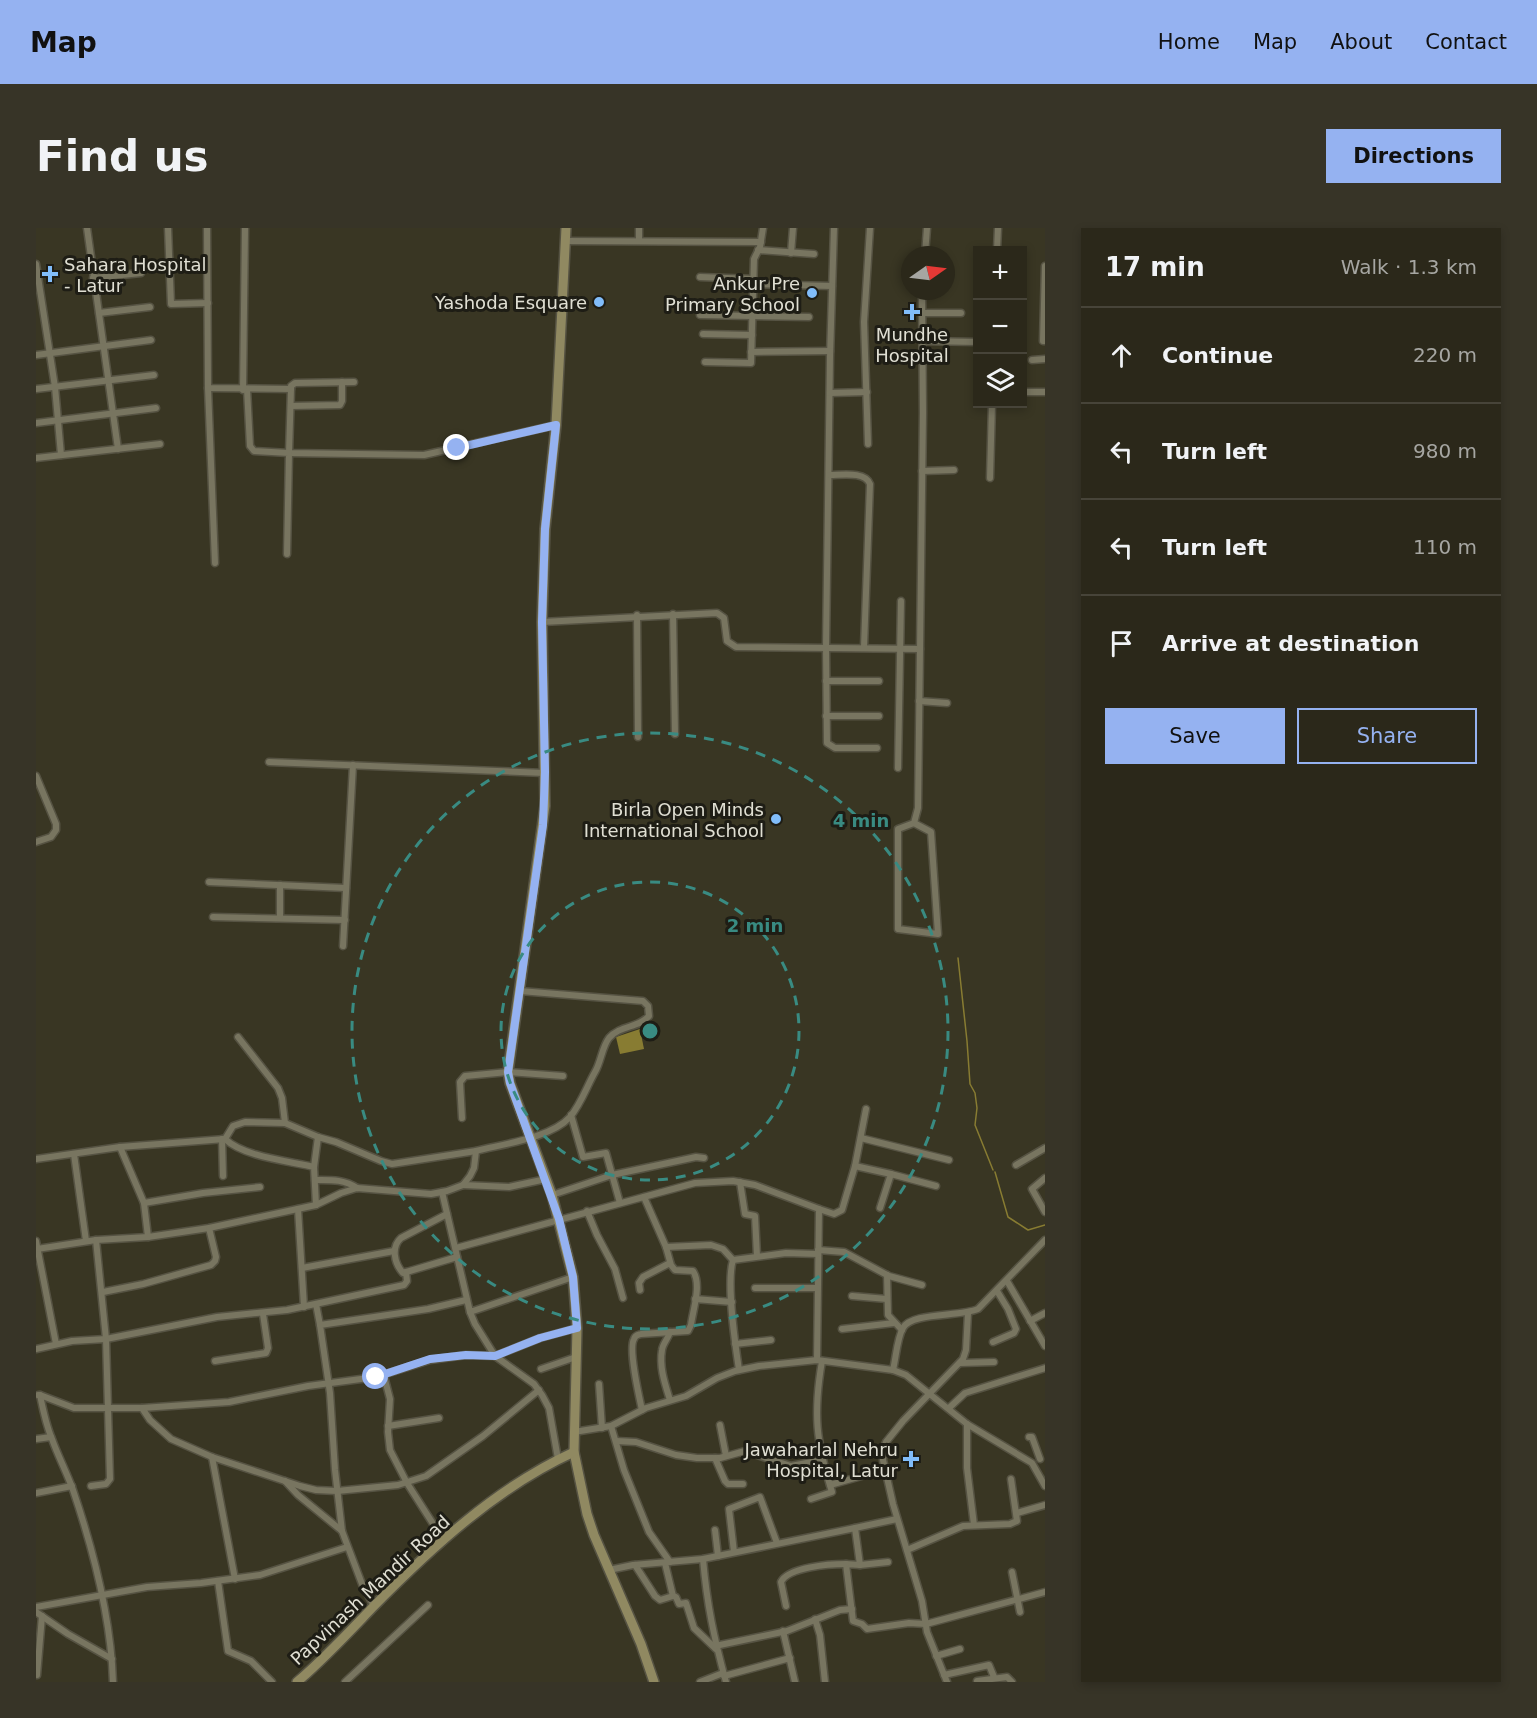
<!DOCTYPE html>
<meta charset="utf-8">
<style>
:root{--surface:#2b281a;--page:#373427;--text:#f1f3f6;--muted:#a6a6a2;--line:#474439;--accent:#95b2f1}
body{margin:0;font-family:"DejaVu Sans",sans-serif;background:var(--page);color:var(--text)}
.controls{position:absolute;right:18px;top:18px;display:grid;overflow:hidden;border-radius:0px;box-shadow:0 3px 9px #0003}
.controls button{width:54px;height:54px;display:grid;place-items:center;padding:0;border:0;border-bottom:2px solid var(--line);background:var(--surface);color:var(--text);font:30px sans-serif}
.compass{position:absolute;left:865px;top:18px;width:54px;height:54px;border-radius:50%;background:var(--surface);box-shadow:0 3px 9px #0003;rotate:76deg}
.stop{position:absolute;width:18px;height:18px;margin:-14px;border:4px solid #95b2f1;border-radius:50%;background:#fff}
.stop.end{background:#95b2f1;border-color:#fff;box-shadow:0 2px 6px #0008}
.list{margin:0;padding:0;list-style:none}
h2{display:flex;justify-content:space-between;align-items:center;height:78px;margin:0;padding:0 24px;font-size:26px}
h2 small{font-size:20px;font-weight:400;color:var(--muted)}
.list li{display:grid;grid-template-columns:39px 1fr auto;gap:18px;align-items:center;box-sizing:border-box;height:96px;padding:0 24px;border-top:2px solid var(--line)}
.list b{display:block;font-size:22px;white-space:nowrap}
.list em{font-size:20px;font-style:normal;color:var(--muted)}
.actions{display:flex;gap:12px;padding:18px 24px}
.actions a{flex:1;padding:14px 0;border:2px solid var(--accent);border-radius:0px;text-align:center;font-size:21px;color:var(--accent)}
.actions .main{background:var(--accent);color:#111}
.icon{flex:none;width:33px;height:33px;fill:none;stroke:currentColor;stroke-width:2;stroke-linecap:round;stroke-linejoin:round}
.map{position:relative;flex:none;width:1009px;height:1454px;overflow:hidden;border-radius:0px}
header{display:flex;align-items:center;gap:36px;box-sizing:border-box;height:84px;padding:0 30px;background:var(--accent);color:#111}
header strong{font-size:28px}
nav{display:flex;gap:33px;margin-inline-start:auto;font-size:21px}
.intro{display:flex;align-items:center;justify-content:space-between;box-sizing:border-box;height:144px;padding:0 36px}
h1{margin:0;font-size:42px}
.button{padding:15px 27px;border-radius:0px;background:var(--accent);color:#111;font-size:21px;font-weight:700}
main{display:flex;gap:36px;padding:0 36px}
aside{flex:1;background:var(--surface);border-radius:0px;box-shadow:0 3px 9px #0003}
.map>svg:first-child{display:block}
.water{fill:#887c32}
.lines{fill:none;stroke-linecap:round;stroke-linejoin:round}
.stream{stroke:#887c32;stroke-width:1.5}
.street-casing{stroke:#565343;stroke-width:9}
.secondary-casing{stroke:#565343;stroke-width:12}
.street{stroke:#787560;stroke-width:6}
.secondary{stroke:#908961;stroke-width:9}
.route{stroke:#95b2f1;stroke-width:8}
.ring{fill:none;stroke:#398b82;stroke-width:3;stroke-dasharray:10 8}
.poi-dot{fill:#81bdfa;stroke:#1e1d15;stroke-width:2}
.labels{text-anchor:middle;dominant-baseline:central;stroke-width:6;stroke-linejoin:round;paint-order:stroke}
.poi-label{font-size:18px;fill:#e0dfd3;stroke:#1e1d15;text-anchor:end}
.street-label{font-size:18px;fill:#e0dfd3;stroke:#1e1d15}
.centre{fill:#398b82;stroke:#1e1d15;stroke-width:3}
.ring-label{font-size:18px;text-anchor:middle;font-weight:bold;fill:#398b82;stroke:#1e1d15;stroke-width:6;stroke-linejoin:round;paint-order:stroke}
</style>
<header>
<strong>Map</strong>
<nav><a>Home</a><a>Map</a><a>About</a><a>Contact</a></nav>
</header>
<div class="intro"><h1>Find us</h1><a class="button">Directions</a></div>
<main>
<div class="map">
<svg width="1009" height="1454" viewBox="0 0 1009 1454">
<rect width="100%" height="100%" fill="#393623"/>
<polygon class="water" points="604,801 608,821 584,826 580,809"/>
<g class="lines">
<g class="stream">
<polyline points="922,730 931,813 934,856 939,865 941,880 939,897 957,942"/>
<polyline points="959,944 972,989 992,1002 1009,997"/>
</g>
<g class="street-casing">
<g id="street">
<polyline points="51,0 82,221"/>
<polyline points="132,0 135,76 172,75"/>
<polyline points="171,0 172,160 255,161 253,225 388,227 520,197"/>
<polyline points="798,0 794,129 790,419 791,515 799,520 841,520"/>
<polyline points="603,12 603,0"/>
<polyline points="530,13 725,14"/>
<polyline points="722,22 778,26"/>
<polyline points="961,22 962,0"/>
<polyline points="755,25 757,0"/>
<polyline points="889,27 891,0"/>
<polyline points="0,36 19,159 25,227"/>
<polyline points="1009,38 1007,113 1009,113"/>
<polyline points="664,49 718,51"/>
<polyline points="57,50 105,45"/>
<polyline points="717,56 796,58"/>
<polyline points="63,85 114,79"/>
<polyline points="886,85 925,85"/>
<polyline points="664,87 773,89"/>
<polyline points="667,106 716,107"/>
<polyline points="886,113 942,114"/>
<polyline points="715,124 794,123"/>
<polyline points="0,127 115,112"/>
<polyline points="996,132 1009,131"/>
<polyline points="669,134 715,135 718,31 724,19 727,0"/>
<polyline points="172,160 179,335"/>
<polyline points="0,161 118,147"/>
<polyline points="211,161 214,218 218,223 253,225 251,326"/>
<polyline points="255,161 255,158 259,155 318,154"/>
<polyline points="207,162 209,0"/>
<polyline points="987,164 1009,164"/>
<polyline points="794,165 831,164"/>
<polyline points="255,178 304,177 306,173 306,154"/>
<polyline points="0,195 120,180"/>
<polyline points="832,216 828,94 834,0"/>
<polyline points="0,230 124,216"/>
<polyline points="886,243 918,242"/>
<path d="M794,247C806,247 829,243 834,256L828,419"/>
<polyline points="954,250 956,176"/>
<polyline points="637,386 639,506"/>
<polyline points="601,387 602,509"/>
<polyline points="506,394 681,385 688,390 691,413 700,419 884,421"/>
<polyline points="790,453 843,453"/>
<polyline points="883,473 911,475"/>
<polyline points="790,488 843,488"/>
<polyline points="233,534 509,545"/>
<polyline points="862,540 865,373"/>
<polyline points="0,548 20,596 20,602 15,609 0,614"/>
<polyline points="878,595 895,604 902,706 862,701 862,601 878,595 882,580 887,185 886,63"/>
<polyline points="173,654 310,660"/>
<polyline points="177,689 309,692"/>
<polyline points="244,690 244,657"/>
<polyline points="307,718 317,537"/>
<polyline points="202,809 242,860 246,870 249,895"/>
<polyline points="535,887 547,929 570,925 584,975"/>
<polyline points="426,890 424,854 429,848 472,844 527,848"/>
<polyline points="825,910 913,932"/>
<polyline points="186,911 187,948"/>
<path d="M189,911C208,929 253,933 278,939L280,977"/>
<polyline points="84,919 108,975 112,1009"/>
<polyline points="38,926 50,1013"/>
<polyline points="0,931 84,919 189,911 197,898 209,894 249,895 282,909 300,914 345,933 356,936 440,923"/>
<polyline points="980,937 1009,920"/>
<polyline points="819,938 830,881"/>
<polyline points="278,939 282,909"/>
<polyline points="855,946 900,958"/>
<polyline points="1009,950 996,961 1009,984"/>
<path d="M279,952C294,952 308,951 321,960"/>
<polyline points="704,954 709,986 719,988 721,1028"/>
<polyline points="427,957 473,959 510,951"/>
<polyline points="406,964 434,1084 537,1049"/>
<polyline points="516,967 576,947 660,929 668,930"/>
<polyline points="108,975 167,965 224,959"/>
<polyline points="262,981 268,1079"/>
<polyline points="783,981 798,986 806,982 819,938 855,946 844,980"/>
<polyline points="551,983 561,1007 579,1041 587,1070"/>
<path d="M411,986L365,1010C355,1019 358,1035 367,1045L421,1029"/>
<polyline points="0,1013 20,1116"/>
<polyline points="630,1019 675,1017 687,1021 697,1032"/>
<polyline points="420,1020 659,955 697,953 719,957 783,981 781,1132"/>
<path d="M1,1021L60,1012L112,1009L173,1000L280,977L305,965L321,960L395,966L411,963L427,957L434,948L438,940L440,923C467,916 515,910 534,889C545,876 551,858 559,844C565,834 566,819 573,810C584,797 603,800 613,788L612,778L607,773L484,763"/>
<polyline points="782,1022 808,1024 853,1048 886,1057"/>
<polyline points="266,1040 358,1023"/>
<polyline points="851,1047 852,1087 866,1102"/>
<polyline points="971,1053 1009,1118"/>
<polyline points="719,1060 781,1060"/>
<polyline points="604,1062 603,1055 607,1049 634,1035"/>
<polyline points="67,1064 107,1056 175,1037 179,1033 180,1029 173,1000"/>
<polyline points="816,1068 851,1071"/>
<polyline points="659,1071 696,1074"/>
<polyline points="280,1076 284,1097"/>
<polyline points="434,1084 439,1096 459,1128 498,1156 506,1167 513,1180 522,1231"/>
<polyline points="994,1093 1009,1085"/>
<polyline points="806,1101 858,1095"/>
<polyline points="957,1114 978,1105 980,1101 972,1081 961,1063"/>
<polyline points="699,1116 735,1112"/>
<polyline points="0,1121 36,1113 70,1111 181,1089 251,1082 368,1057 371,1053 370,1044"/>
<polyline points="179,1133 230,1125 232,1120 227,1086"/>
<polyline points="924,1135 958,1134"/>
<polyline points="505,1141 540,1129"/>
<path d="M703,1142C699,1115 690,1055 697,1032L750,1025L782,1026"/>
<polyline points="857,1142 870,1147 931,1196 996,1235 1009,1258"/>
<polyline points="348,1148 354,1171 352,1204 354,1222 371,1255 408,1313"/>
<polyline points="563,1156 566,1200"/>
<path d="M2,1167H4C7,1182 10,1197 16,1211C22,1228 31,1245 37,1262C57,1321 75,1391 77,1454"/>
<polyline points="4,1167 38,1180 106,1180 114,1192 135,1211 176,1229 264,1258 280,1262 301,1263 362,1257 390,1248 447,1208 503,1162"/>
<path d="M634,1172C629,1156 623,1139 626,1122C627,1115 632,1111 634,1104"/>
<polyline points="106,1180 193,1174 272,1158 340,1149 394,1132 430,1127 459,1128 504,1110 541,1100"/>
<polyline points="913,1180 929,1165 1009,1140"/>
<path d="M606,1182C603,1168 592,1121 598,1111C599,1107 602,1107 605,1106L652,1103L655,1097C657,1081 666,1057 657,1043L639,1042L635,1037L630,1019L608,969"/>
<polyline points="931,1196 931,1240 938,1297"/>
<polyline points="684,1197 690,1228"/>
<polyline points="352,1198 403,1190"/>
<polyline points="575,1198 588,1242 613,1304 634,1334"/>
<path d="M538,1204L575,1198L610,1180L650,1168L681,1150L699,1143L723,1138L781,1132L857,1142C860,1130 861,1110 867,1100C875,1084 924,1089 942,1081L1009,1012"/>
<polyline points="993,1209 996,1209 1004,1231"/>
<polyline points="0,1211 15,1209"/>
<polyline points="580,1213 600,1214 640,1227 661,1230 684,1230 709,1223 755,1238 786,1232"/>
<polyline points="176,1229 199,1351"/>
<polyline points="679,1230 689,1253 692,1256 707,1256"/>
<polyline points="249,1253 262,1267 306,1303"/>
<polyline points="794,1257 850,1241"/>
<polyline points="55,1258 70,1256 74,1251 70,1111 60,1012"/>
<polyline points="0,1265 36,1258"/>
<path d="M775,1271L796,1264C780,1213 777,1186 786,1133"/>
<polyline points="981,1285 1009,1277"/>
<polyline points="861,1291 819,1300 824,1337 810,1336 817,1393 826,1396 831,1401 873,1395 890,1396 1009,1364"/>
<polyline points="679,1302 682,1328"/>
<polyline points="871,1322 927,1298 974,1296 981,1293 975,1251"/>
<polyline points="698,1324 693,1281 724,1269 741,1315"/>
<path d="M667,1331C671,1377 678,1410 690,1454"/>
<polyline points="629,1335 637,1368"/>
<polyline points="599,1337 619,1368 624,1372 637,1368 640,1369 643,1376 650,1375 658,1400 680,1421"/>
<polyline points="824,1337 852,1334"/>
<polyline points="573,1342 597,1337 667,1331 819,1300"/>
<polyline points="976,1344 984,1384"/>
<polyline points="182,1353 192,1423 215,1433 236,1454"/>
<polyline points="338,1378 326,1356 306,1303 299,1242 294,1165 284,1097 392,1081 430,1072"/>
<path d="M750,1378L745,1354C752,1339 794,1336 810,1336"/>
<polyline points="0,1379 111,1359 165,1355 224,1347 311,1319"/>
<polyline points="0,1384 32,1406 76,1431"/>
<polyline points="779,1391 784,1407 789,1454"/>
<polyline points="747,1403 759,1454"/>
<polyline points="679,1418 751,1403 804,1382 816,1381"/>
<polyline points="900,1428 924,1421"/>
<polyline points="1,1447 6,1388"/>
<polyline points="908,1447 953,1437 958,1449"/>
<polyline points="688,1448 754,1430"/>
<polyline points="941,1453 971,1449 976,1454"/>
<polyline points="309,1454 392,1377"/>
<polyline points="664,1454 687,1445"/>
<polyline points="911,1454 891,1404 886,1373 857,1276 847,1232 847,1222 850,1214 867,1193 927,1131 930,1122 932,1085"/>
</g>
</g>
<g class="secondary-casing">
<g id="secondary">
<polyline points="530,0 520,197 509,301 506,394 509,578 472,844 474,855 516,967 537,1049 541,1100 538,1224 551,1286 558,1307 605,1416 618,1454"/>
<path d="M261,1454C288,1431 312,1405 336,1380C395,1320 461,1259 538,1224"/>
</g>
</g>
<use href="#street" class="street"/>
<use href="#secondary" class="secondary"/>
</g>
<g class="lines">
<polyline class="route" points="340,1149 394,1131 430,1127 459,1128 504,1110 541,1100 537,1049 523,991 474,855 472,844 507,597 509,544 506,394 509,301 520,197 421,220"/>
</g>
<g class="ring">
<circle cx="614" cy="803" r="149"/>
<circle cx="614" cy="803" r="298"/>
</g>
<g class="poi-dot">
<path d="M11 37h6v6h6v6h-6v6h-6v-6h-6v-6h6z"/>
<circle cx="776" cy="65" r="6"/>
<circle cx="563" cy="74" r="6"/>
<path d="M873 75h6v6h6v6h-6v6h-6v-6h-6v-6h6z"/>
<circle cx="740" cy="591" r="6"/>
<path d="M872 1222h6v6h6v6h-6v6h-6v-6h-6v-6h6z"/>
</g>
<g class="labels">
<g class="poi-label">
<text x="28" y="36" text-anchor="start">Sahara Hospital<tspan x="28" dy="21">- Latur</tspan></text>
<text x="764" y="55">Ankur Pre<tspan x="764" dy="21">Primary School</tspan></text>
<text x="551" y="74">Yashoda Esquare</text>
<text x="876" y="106" text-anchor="middle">Mundhe<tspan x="876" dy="21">Hospital</tspan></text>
<text x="728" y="581">Birla Open Minds<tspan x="728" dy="21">International School</tspan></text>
<text x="862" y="1221">Jawaharlal Nehru<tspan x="862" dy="21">Hospital, Latur</tspan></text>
</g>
<g class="street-label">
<text transform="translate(334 1362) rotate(-43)">Papvinash Mandir Road</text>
</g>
</g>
<circle cx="614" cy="803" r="9" class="centre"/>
<g class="ring-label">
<text x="825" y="599">4 min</text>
<text x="719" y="704">2 min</text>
</g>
</svg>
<div class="controls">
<button>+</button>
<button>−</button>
<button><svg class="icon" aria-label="layers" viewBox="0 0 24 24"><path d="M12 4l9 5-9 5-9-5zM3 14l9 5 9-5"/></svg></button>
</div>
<svg class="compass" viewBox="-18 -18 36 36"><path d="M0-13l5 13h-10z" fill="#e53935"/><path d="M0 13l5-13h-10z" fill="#a6a6a2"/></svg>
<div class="stop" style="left:340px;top:1149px"></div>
<div class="stop end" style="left:421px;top:220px"></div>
</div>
<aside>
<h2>17 min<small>Walk · 1.3 km</small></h2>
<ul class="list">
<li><svg class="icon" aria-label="ahead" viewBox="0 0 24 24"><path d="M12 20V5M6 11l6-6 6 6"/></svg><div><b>Continue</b></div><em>220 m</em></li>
<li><svg class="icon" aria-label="left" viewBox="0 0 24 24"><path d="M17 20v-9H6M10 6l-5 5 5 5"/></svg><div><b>Turn left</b></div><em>980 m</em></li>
<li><svg class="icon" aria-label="left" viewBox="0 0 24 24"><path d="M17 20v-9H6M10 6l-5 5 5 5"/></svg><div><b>Turn left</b></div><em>110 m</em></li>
<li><svg class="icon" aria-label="arrive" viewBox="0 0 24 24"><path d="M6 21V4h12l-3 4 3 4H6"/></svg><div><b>Arrive at destination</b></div></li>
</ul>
<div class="actions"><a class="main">Save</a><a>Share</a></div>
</aside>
</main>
